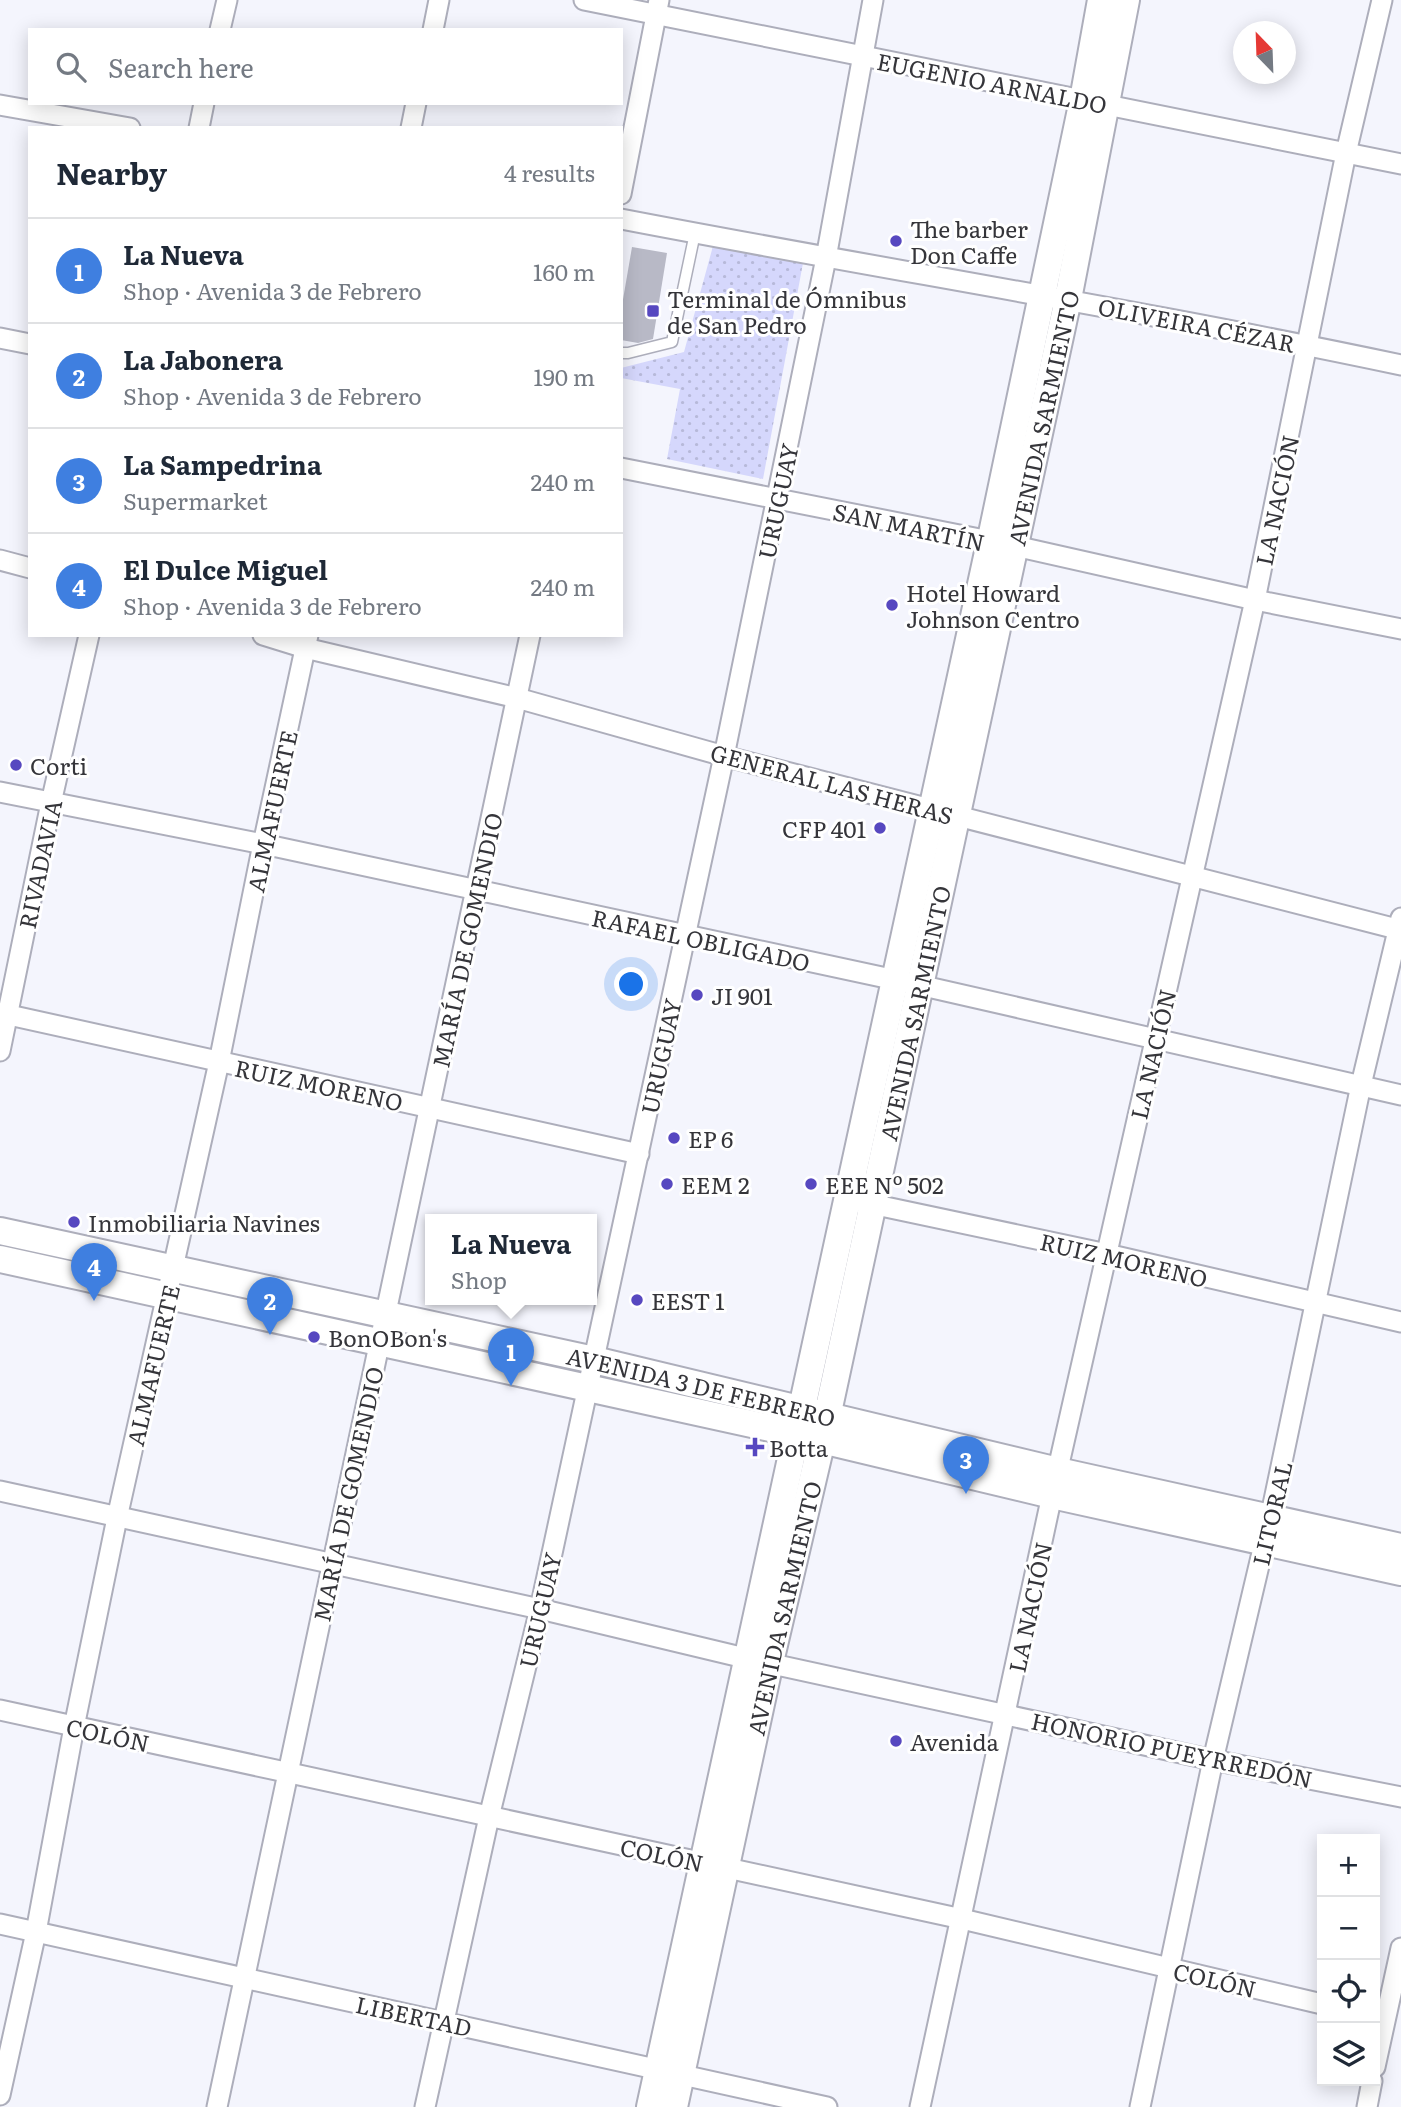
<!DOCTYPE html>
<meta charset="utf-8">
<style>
:root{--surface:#fff;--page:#f6f6f7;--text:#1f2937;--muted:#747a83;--line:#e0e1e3;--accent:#2563eb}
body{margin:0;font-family:Literata,serif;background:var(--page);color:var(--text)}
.controls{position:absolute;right:21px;bottom:21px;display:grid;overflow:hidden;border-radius:0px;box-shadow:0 4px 18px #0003}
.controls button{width:63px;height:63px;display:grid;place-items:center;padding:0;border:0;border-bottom:2px solid var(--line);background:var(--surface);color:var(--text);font:35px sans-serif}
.compass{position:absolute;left:1233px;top:21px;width:63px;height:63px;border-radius:50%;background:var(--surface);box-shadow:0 4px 18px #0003;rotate:337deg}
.you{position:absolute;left:632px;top:985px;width:24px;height:24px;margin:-18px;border:5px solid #fff;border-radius:50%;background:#1a73e8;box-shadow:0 0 0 10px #1a73e833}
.badge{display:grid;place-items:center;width:46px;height:46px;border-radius:50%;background:var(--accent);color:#fff;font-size:23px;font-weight:700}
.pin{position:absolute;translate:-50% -58px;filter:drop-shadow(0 2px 4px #0008)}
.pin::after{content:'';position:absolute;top:37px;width:24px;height:21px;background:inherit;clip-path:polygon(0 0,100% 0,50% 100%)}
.popup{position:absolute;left:425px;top:1214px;width:172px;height:91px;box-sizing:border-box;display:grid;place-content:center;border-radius:0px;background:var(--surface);filter:drop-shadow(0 2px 5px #0005);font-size:23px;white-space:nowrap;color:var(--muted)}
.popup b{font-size:26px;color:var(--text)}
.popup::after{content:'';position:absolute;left:50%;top:100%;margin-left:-14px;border:14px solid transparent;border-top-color:var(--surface)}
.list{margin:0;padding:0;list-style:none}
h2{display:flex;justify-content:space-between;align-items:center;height:91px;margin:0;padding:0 28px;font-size:30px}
h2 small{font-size:23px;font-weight:400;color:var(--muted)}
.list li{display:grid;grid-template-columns:46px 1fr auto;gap:21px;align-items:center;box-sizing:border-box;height:105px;padding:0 28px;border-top:2px solid var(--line)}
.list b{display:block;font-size:26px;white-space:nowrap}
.list p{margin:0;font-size:23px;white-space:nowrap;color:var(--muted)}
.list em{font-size:23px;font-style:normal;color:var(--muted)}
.icon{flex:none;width:38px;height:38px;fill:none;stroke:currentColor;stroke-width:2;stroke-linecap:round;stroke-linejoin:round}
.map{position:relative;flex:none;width:1401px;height:2107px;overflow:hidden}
.search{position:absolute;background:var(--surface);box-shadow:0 4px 18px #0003;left:28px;top:28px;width:595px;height:77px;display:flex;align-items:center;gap:18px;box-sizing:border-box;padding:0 24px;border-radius:0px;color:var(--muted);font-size:26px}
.panel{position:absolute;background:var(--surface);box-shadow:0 4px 18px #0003;left:28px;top:126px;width:595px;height:511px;border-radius:0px}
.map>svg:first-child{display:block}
.park{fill:url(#park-dots)}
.building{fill:#b8b9c6}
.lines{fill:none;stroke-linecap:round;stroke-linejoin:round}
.service-casing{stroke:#adaebb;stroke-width:13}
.minor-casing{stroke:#adaebb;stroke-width:23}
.secondary-casing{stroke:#adaebb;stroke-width:30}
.service{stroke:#fff;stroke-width:10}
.minor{stroke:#fff;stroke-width:19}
.secondary{stroke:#fff;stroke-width:26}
.poi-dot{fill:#5748c0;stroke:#fff;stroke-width:2.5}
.labels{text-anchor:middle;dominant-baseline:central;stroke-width:6;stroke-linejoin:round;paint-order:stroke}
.street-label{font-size:23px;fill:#35353a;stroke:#fff}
.poi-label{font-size:23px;fill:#35353a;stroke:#fff;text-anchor:start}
</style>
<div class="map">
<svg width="1401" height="2107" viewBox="0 0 1401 2107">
<defs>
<pattern id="park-dots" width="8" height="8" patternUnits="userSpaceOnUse" patternTransform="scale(1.75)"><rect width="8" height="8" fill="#d5d7fc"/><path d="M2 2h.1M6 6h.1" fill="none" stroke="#b7b9d9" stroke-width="1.8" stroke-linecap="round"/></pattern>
</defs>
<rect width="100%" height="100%" fill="#f4f5fd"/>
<polygon class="park" points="713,246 803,263 763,479 667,459 680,389 621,378 621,368 684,352"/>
<polygon class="building" points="632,247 667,253 653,339 638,343 621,340 621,311"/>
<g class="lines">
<g class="service-casing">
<polyline id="service" points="621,353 628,353 672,342 695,233"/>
</g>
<g class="minor-casing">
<g id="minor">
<polyline points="584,0 1401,164"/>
<polyline points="220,30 227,0"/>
<polyline points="433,30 439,0"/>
<polyline points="0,105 130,128"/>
<polyline points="199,128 204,103"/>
<polyline points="411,128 416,103"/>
<polyline points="621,194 659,0"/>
<path d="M621,219C881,269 1142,310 1401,365"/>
<polyline points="0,338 30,344"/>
<polyline points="621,468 1015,546 1255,600 1401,629"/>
<polyline points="0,560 30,568"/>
<polyline points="263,635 305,648 517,698 724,756 1401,930"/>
<polyline points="0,792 263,844 919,985 1401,1095"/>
<polyline points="0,1013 639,1154"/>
<polyline points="0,1051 51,803 89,635"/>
<polyline points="862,1202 1107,1254 1401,1322"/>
<polyline points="0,1491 540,1609 749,1659 1213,1760 1401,1797"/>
<polyline points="0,1710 962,1919 1322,2004"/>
<polyline points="0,1924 827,2107"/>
<polyline points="1375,2067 1401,1948"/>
<polyline points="0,2095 36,1932 74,1727 117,1518 219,1062 263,844 308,635"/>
<polyline points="217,2107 530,635"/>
<polyline points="425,2107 489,1817 540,1609 724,756 826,258 873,0"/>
<polyline points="920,2107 1052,1495 1255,600 1346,153 1382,0"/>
<polyline points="1140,2107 1213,1760 1270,1519 1361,1085 1401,918"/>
<polyline points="1367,2107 1372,2081"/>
</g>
</g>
<g class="secondary-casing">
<g id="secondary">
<path id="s1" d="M0,1231L594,1360L1058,1471L1401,1547"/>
<polyline points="0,1259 797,1434 1052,1495 1401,1572"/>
<polyline points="650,2107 990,543 1083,100 1101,0"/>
<path id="s2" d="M674,2107L770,1662L822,1440L1068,299L1126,0"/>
</g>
</g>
<use href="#service" class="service"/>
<use href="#minor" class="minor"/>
<use href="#secondary" class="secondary"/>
</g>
<g class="poi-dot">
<circle cx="896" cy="241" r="7"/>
<rect x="646" y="304" width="14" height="14" rx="3.5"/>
<circle cx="892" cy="605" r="7"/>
<circle cx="16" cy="765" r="7"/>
<circle cx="880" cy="828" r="7"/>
<circle cx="697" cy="995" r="7"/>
<circle cx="674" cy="1138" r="7"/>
<circle cx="667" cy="1184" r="7"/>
<circle cx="811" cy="1184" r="7"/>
<circle cx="74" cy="1222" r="7"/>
<circle cx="637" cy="1300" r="7"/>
<circle cx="314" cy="1337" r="7"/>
<path d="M751.5 1436.5h7v7h7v7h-7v7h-7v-7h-7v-7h7z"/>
<circle cx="896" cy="1741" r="7"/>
</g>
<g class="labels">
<g class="street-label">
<text transform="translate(992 82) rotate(11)">EUGENIO ARNALDO</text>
<text transform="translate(1197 324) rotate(11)">OLIVEIRA CÉZAR</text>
<text stroke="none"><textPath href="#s2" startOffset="1729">AVENIDA SARMIENTO</textPath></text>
<text transform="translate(1276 500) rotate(-78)">LA NACIÓN</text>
<text transform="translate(777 501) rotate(-78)">URUGUAY</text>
<text transform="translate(909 526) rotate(12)">SAN MARTÍN</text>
<text transform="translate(832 783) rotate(15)">GENERAL LAS HERAS</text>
<text transform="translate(271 811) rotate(-78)">ALMAFUERTE</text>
<text transform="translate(39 864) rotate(-78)">RIVADAVIA</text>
<text transform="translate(701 939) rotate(12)">RAFAEL OBLIGADO</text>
<text transform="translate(466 940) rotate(-78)">MARÍA DE GOMENDIO</text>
<text stroke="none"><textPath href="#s2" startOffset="1120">AVENIDA SARMIENTO</textPath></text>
<text transform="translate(1152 1054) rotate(-77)">LA NACIÓN</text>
<text transform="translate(660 1056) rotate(-78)">URUGUAY</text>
<text transform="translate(319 1084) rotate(12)">RUIZ MORENO</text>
<text transform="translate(1124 1259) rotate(13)">RUIZ MORENO</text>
<text transform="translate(152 1365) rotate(-77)">ALMAFUERTE</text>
<text stroke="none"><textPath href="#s1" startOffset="718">AVENIDA 3 DE FEBRERO</textPath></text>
<text transform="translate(347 1494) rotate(-78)">MARÍA DE GOMENDIO</text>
<text transform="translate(1271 1513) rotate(-77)">LITORAL</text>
<text transform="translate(1029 1607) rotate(-78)">LA NACIÓN</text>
<text stroke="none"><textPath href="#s2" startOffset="511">AVENIDA SARMIENTO</textPath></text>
<text transform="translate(539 1610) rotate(-77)">URUGUAY</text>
<text transform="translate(108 1734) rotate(12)">COLÓN</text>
<text transform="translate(1172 1749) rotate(12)">HONORIO PUEYRREDÓN</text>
<text transform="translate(662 1854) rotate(12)">COLÓN</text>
<text transform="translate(1215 1979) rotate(13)">COLÓN</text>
<text transform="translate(414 2015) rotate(12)">LIBERTAD</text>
</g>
<g class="poi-label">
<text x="910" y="228">The barber<tspan x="910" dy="26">Don Caffe</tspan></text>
<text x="667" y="298">Terminal de Ómnibus<tspan x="667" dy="26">de San Pedro</tspan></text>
<text x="906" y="592">Hotel Howard<tspan x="906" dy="26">Johnson Centro</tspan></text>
<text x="30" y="765">Corti</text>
<text x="866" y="828" text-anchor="end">CFP 401</text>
<text x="711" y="995">JI 901</text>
<text x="688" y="1138">EP 6</text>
<text x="681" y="1184">EEM 2</text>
<text x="825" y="1184">EEE Nº 502</text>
<text x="88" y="1222">Inmobiliaria Navines</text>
<text x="651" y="1300">EEST 1</text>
<text x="328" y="1337">BonOBon's</text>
<text x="769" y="1447">Botta</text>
<text x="910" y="1741">Avenida</text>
</g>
</g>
</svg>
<div class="controls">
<button>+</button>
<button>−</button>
<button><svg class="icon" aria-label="locate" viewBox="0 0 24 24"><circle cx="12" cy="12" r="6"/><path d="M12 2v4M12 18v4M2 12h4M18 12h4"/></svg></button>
<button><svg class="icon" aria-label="layers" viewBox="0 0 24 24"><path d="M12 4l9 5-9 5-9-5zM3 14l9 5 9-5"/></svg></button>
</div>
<svg class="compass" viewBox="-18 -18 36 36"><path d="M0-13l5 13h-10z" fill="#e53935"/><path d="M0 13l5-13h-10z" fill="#747a83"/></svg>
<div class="you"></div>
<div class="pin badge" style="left:511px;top:1386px;background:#3f7fe0">1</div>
<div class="popup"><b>La Nueva</b>Shop</div>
<div class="pin badge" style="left:270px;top:1335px;background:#3f7fe0">2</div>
<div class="pin badge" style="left:966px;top:1494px;background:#3f7fe0">3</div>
<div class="pin badge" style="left:94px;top:1301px;background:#3f7fe0">4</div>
<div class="search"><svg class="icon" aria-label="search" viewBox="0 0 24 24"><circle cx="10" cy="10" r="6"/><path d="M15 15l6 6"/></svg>Search here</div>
<section class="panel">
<h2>Nearby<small>4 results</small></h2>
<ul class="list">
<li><span class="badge" style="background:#3f7fe0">1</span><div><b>La Nueva</b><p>Shop · Avenida 3 de Febrero</p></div><em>160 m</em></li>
<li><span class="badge" style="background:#3f7fe0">2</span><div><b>La Jabonera</b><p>Shop · Avenida 3 de Febrero</p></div><em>190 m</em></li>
<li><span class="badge" style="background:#3f7fe0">3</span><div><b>La Sampedrina</b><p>Supermarket</p></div><em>240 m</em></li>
<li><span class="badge" style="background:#3f7fe0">4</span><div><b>El Dulce Miguel</b><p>Shop · Avenida 3 de Febrero</p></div><em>240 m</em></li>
</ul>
</section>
</div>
